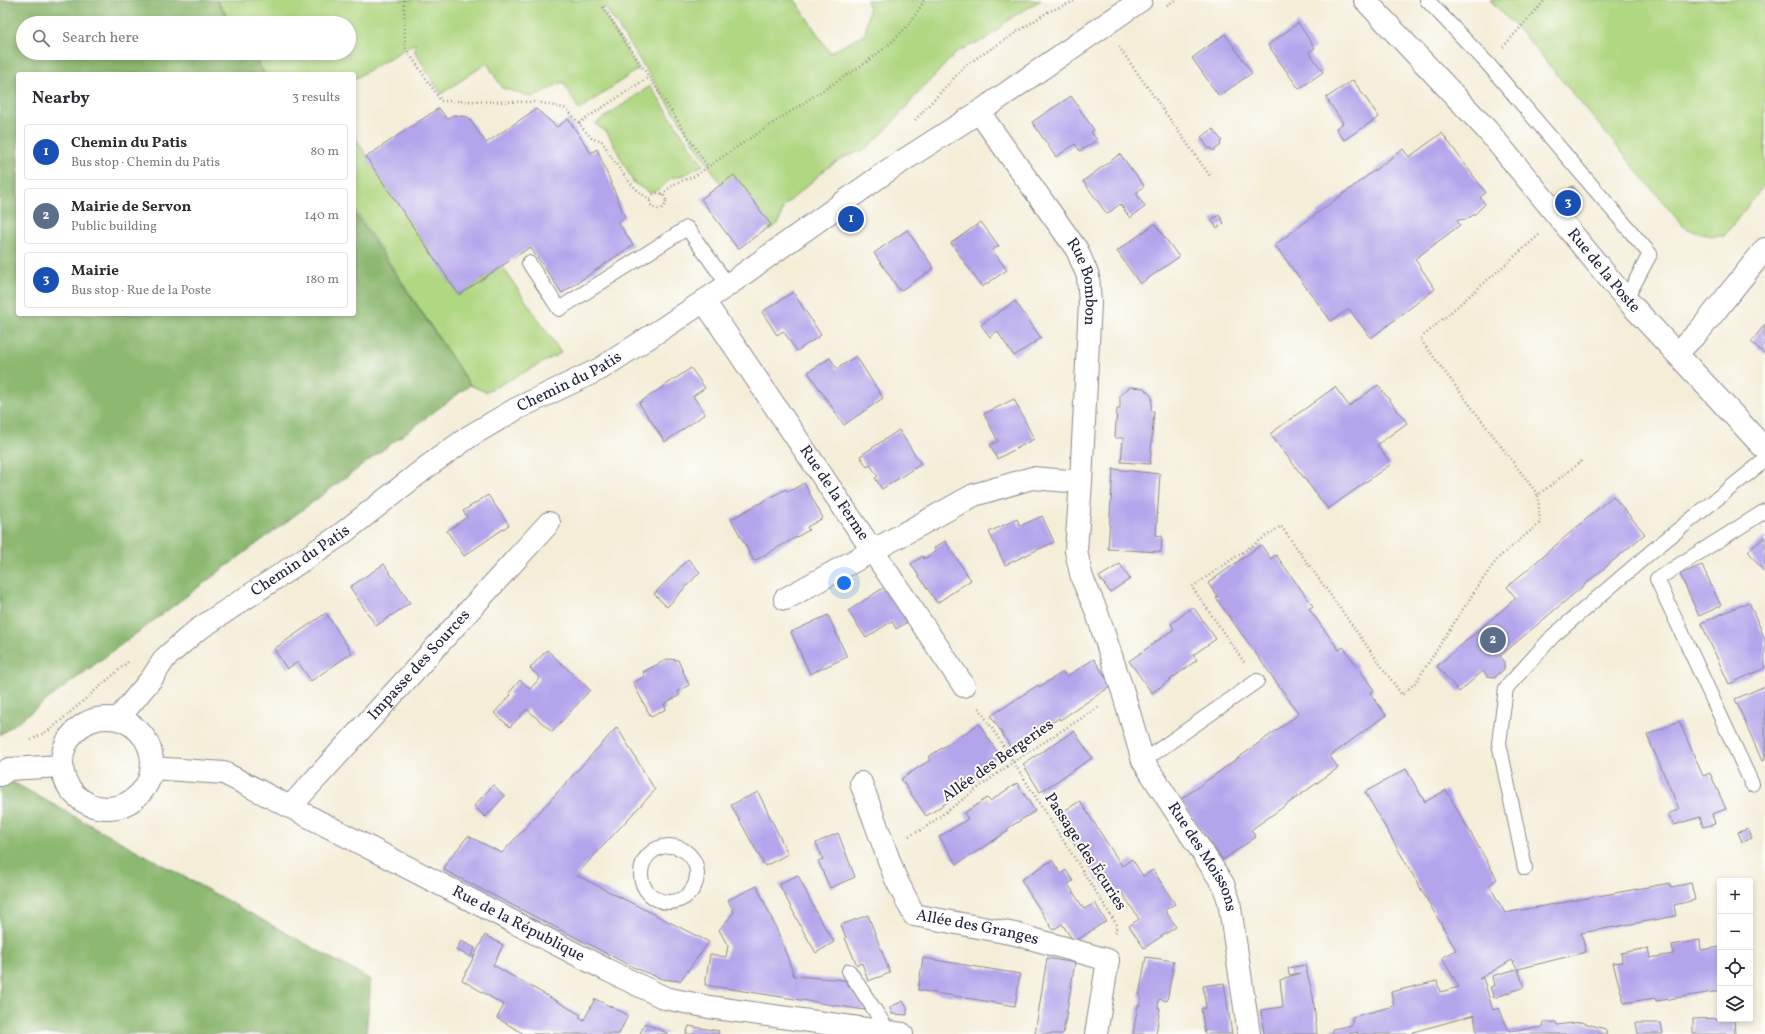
<!DOCTYPE html>
<meta charset="utf-8">
<style>
:root{--surface:#fff;--page:#f2f2f3;--text:#2b2b33;--muted:#7c7c81;--line:#e1e1e2;--accent:#d93025}
body{margin:0;font-family:Vollkorn,serif;background:var(--page);color:var(--text)}
.controls{position:absolute;right:12px;bottom:12px;display:grid;overflow:hidden;border-radius:4px;box-shadow:0 2px 6px #0003}
.controls button{width:36px;height:36px;display:grid;place-items:center;padding:0;border:0;border-bottom:1px solid var(--line);background:var(--surface);color:var(--text);font:20px sans-serif}
.you{position:absolute;left:844px;top:583px;width:14px;height:14px;margin:-10px;border:3px solid #fff;border-radius:50%;background:#1a73e8;box-shadow:0 0 0 6px #1a73e833}
.badge{display:grid;place-items:center;width:26px;height:26px;border-radius:50%;background:var(--accent);color:#fff;font-size:13px;font-weight:700}
.pin{position:absolute;translate:-50% -50%;border:2px solid #fff;box-shadow:0 1px 4px #0006}
.list{margin:0;padding:0;list-style:none}
h2{display:flex;justify-content:space-between;align-items:center;height:52px;margin:0;padding:0 16px;font-size:17px}
h2 small{font-size:13px;font-weight:400;color:var(--muted)}
.list li{display:grid;grid-template-columns:26px 1fr auto;gap:12px;align-items:center;box-sizing:border-box;height:56px;margin:0 8px 8px;padding:0 8px;border:1px solid var(--line);border-radius:4px}
.list b{display:block;font-size:15px;white-space:nowrap}
.list p{margin:0;font-size:13px;white-space:nowrap;color:var(--muted)}
.list em{font-size:13px;font-style:normal;color:var(--muted)}
.icon{flex:none;width:22px;height:22px;fill:none;stroke:currentColor;stroke-width:2;stroke-linecap:round;stroke-linejoin:round}
.map{position:relative;flex:none;width:1765px;height:1034px;overflow:hidden}
.search{position:absolute;background:var(--surface);box-shadow:0 2px 6px #0003;left:16px;top:16px;width:340px;height:44px;display:flex;align-items:center;gap:10px;box-sizing:border-box;padding:0 14px;border-radius:22px;color:var(--muted);font-size:15px}
.panel{position:absolute;background:var(--surface);box-shadow:0 2px 6px #0003;left:16px;top:72px;width:340px;height:244px;border-radius:4px}
.map>svg:first-child{display:block}
.green{fill:#b0d782;stroke:#697c5e}
.forest{fill:#8cb870;stroke:#576d56}
.building{fill:#b3a4ec}
.lines{fill:none;stroke-linecap:round;stroke-linejoin:round}
.lane-casing{stroke:#8b888a;stroke-width:16}
.street-casing{stroke:#8b888a;stroke-width:24}
.secondary-casing{stroke:#8b888a;stroke-width:24}
.path{stroke:#8b888a;stroke-width:2.5;stroke-dasharray:1 3;stroke-linecap:butt}
.lane{stroke:#fff;stroke-width:14}
.street{stroke:#fff;stroke-width:22}
.secondary{stroke:#fff;stroke-width:22}
.labels{text-anchor:middle;dominant-baseline:central;stroke-width:4;stroke-linejoin:round;paint-order:stroke}
.street-label{font-size:16px;fill:#22223b;stroke:#fdfcf7}
</style>
<div class="map">
<svg width="1765" height="1034" viewBox="0 0 1765 1034">
<rect width="100%" height="100%" fill="#fdfcf7"/>
<filter id="ink" filterUnits="userSpaceOnUse"><feTurbulence type="fractalNoise" baseFrequency=".025" numOctaves="2"/><feDisplacementMap in="SourceGraphic" scale="8" xChannelSelector="R" yChannelSelector="G"/><feConvolveMatrix kernelMatrix="1 2 1 2 8 2 1 2 1" color-interpolation-filters="sRGB"/></filter>
<filter id="wash" filterUnits="userSpaceOnUse"><feTurbulence type="fractalNoise" baseFrequency=".012" numOctaves="4" result="noise"/><feDisplacementMap in="SourceGraphic" scale="16" xChannelSelector="R" yChannelSelector="G"/><feGaussianBlur stdDeviation="0.9" result="paint"/><feColorMatrix in="noise" values="0 0 0 0 0 0 0 0 0 0 0 0 0 0 0 0 0 1.4 0 .05"/><feComposite in="paint" operator="in"/></filter>
<g filter="url(#wash)">
<rect width="100%" height="100%" fill="#f4eed9"/>
<g class="green">
<polygon points="217,0 795,0 830,53 865,34 869,10 867,0 1041,0 1011,18 986,39 958,51 921,90 883,133 865,149 845,157 827,168 783,207 779,223 770,230 734,180 723,187 605,7 601,10 638,69 579,110 563,82 533,97 502,88 487,63 441,94 415,52 415,43 354,79 354,74 265,74 252,53 349,53 349,23 232,23"/>
<path d="M1490,0H1765V184L1724,236C1708,237 1697,234 1683,226L1530,42Z"/>
<polygon points="650,86 703,165 686,174 670,179 660,189 650,193 634,183 607,132 595,124"/>
<polygon points="354,136 459,295 502,266 561,353 486,392 470,385 354,209"/>
</g>
<g class="forest">
<polygon points="0,0 216,0 231,23 23,23 23,53 251,53 264,74 18,74 18,314 354,314 354,212 470,385 0,735"/>
<polygon points="0,775 371,980 366,1034 0,1034"/>
</g>
<g id="blocks">
<g class="building">
<polygon points="1298,23 1315,48 1309,52 1323,72 1299,89 1268,45"/>
<polygon points="1225,34 1252,73 1219,96 1192,58"/>
<polygon points="1353,80 1379,117 1344,140 1336,128 1343,123 1326,98"/>
<polygon points="1071,96 1094,130 1091,132 1097,140 1080,151 1075,144 1056,157 1032,122"/>
<polygon points="439,108 447,119 453,115 468,117 486,143 536,109 557,127 568,119 591,153 597,149 625,217 618,222 633,245 562,293 530,247 459,295 366,157"/>
<polygon points="1213,129 1222,141 1220,142 1221,145 1213,151 1211,148 1209,149 1201,137"/>
<polygon points="1442,133 1486,193 1480,197 1485,204 1475,214 1467,219 1457,220 1460,225 1415,259 1435,289 1371,338 1349,309 1331,321 1275,245 1403,149 1409,157"/>
<polygon points="1120,154 1144,186 1136,193 1145,207 1130,218 1120,204 1107,214 1083,181"/>
<polygon points="734,175 771,225 738,249 701,199"/>
<polygon points="1572,186 1581,197 1575,202 1566,190"/>
<polygon points="1219,215 1224,223 1217,228 1211,220"/>
<polygon points="981,222 999,246 992,250 1007,270 982,287 951,243"/>
<polygon points="1155,224 1179,257 1140,284 1117,251"/>
<polygon points="907,230 934,268 900,291 874,253"/>
<polygon points="793,292 821,335 797,351 783,331 777,335 762,312"/>
<polygon points="1015,301 1041,338 1014,356 997,331 990,337 981,325"/>
<polygon points="1765,324 1765,354 1751,342"/>
<polygon points="856,356 883,398 844,425 808,372 830,358 837,369"/>
<polygon points="691,368 705,388 693,396 705,414 665,442 639,403"/>
<polygon points="1378,385 1407,423 1377,445 1391,464 1328,509 1270,434 1335,387 1349,406"/>
<polygon points="1130,387 1144,388 1152,397 1151,411 1154,411 1150,464 1121,462 1123,438 1115,438 1117,409 1120,409 1120,395"/>
<polygon points="1014,399 1034,439 997,459 990,445 998,441 984,414"/>
<polygon points="899,430 921,464 882,489 875,478 878,476 870,465 867,467 860,456"/>
<polygon points="1113,469 1160,474 1156,535 1162,536 1161,552 1108,549"/>
<polygon points="804,483 823,518 807,527 809,530 754,561 731,519 786,489 788,492"/>
<polygon points="488,495 509,525 464,556 447,531 467,517 463,511"/>
<polygon points="1613,496 1645,534 1500,656 1504,661 1504,669 1495,677 1487,676 1483,671 1459,692 1437,666 1516,598 1507,587"/>
<polygon points="1042,516 1054,542 1005,565 989,532 1017,519 1020,526"/>
<polygon points="1765,537 1765,569 1763,571 1748,551"/>
<polygon points="945,541 971,580 937,603 911,564 923,556 924,559 936,551 934,548"/>
<polygon points="1261,545 1271,559 1276,555 1313,606 1309,609 1339,650 1343,647 1374,690 1370,693 1386,715 1330,756 1338,768 1251,830 1256,837 1223,860 1180,800 1299,714 1216,598 1218,597 1208,583"/>
<polygon points="688,559 700,572 667,607 654,594"/>
<polygon points="384,564 410,603 376,626 350,587"/>
<polygon points="1120,564 1130,579 1110,592 1099,577"/>
<polygon points="1702,565 1721,606 1699,616 1680,574"/>
<polygon points="886,586 909,621 896,629 892,621 866,638 848,611"/>
<polygon points="1749,602 1765,639 1765,668 1729,684 1701,623"/>
<polygon points="1193,607 1216,639 1193,655 1197,660 1152,693 1129,661 1174,629 1171,624"/>
<polygon points="326,613 352,653 311,681 298,662 287,669 274,649"/>
<polygon points="828,615 847,657 810,674 791,632"/>
<polygon points="547,650 590,690 552,732 527,709 510,727 494,713 511,695 509,693 520,680 530,689 540,678 530,668"/>
<polygon points="668,659 678,660 689,685 678,691 680,695 664,704 666,709 651,717 633,683 645,676 643,672"/>
<polygon points="1094,659 1111,686 1060,720 1059,718 1012,749 991,716 1038,685 1039,687 1063,672 1066,677"/>
<polygon points="1765,686 1765,760 1762,761 1735,699"/>
<polygon points="1679,721 1703,776 1710,773 1726,809 1712,814 1715,824 1703,827 1700,817 1674,825 1668,814 1679,809 1647,735"/>
<polygon points="979,724 1000,756 977,772 980,777 952,795 954,798 926,816 901,779 930,760 928,757"/>
<polygon points="617,727 655,790 576,875 709,942 680,981 662,979 633,967 444,870 446,863 468,836 502,853"/>
<polygon points="1074,731 1092,758 1040,792 1023,764"/>
<polygon points="1406,769 1425,802 1446,790 1497,879 1489,885 1505,913 1670,883 1671,887 1691,883 1695,900 1674,905 1676,916 1581,933 1586,952 1518,969 1524,987 1494,998 1490,987 1494,986 1492,976 1517,969 1512,960 1479,979 1483,978 1493,1010 1499,1008 1509,1031 1544,1027 1543,1022 1556,1022 1557,1025 1581,1022 1605,1029 1607,1034 1477,1034 1474,1015 1413,1032 1413,1034 1358,1034 1357,1032 1348,1034 1333,1034 1332,1029 1352,1025 1352,1017 1394,1006 1391,992 1437,981 1440,992 1459,987 1442,958 1456,950 1365,792"/>
<polygon points="1017,783 1035,811 1007,829 1008,831 957,864 939,837 968,819 964,813 987,798 990,801"/>
<polygon points="493,785 505,796 485,817 474,806"/>
<polygon points="758,792 788,854 765,866 731,805"/>
<polygon points="1080,801 1122,866 1132,859 1143,876 1153,870 1175,904 1165,910 1176,927 1144,948 1129,926 1139,919 1121,891 1111,898 1100,880 1098,881 1056,816"/>
<polygon points="1748,829 1752,838 1742,842 1738,832"/>
<polygon points="838,833 855,877 830,888 818,861 823,859 816,843"/>
<polygon points="1052,860 1061,874 1066,870 1073,881 1068,884 1084,909 1095,903 1106,921 1074,942 1062,924 1053,930 1021,880"/>
<polygon points="798,875 819,918 834,942 816,953 802,929 779,884"/>
<polygon points="757,886 780,937 794,976 844,980 866,1006 865,1010 705,985 710,954 726,957 728,946 719,930 734,912 728,900"/>
<polygon points="868,915 890,973 868,981 862,963 857,965 845,938 846,938 841,925"/>
<polygon points="485,935 503,945 493,965 581,1015 579,1017 584,1020 595,999 628,1015 619,1034 524,1034 497,1018 504,1005 462,980"/>
<polygon points="1700,940 1701,950 1720,947 1720,991 1656,1001 1655,998 1624,1003 1613,963 1622,962 1621,953 1648,948 1650,958 1673,954 1672,945"/>
<polygon points="461,941 475,948 471,957 456,950"/>
<polygon points="1146,957 1174,961 1167,1001 1159,999 1158,1008 1160,1008 1156,1034 1133,1034 1138,1005 1140,1005 1141,996 1139,996"/>
<polygon points="923,958 1020,974 1015,1006 918,990"/>
<polygon points="1047,958 1075,963 1063,1034 1035,1034"/>
<polygon points="1305,965 1313,996 1317,1034 1264,1034 1261,1010 1283,1007 1280,980 1300,973 1289,975 1288,968"/>
<polygon points="1224,983 1232,1034 1205,1034 1201,1009 1206,1008 1203,986"/>
<polygon points="903,1001 907,1008 907,1015 892,1014 890,1007"/>
<polygon points="1720,1018 1734,1019 1735,1034 1693,1034 1693,1019"/>
<polygon points="645,1023 669,1034 640,1034"/>
<polygon points="1636,1023 1661,1023 1663,1034 1638,1034"/>
<polygon points="689,1026 719,1031 718,1034 686,1034"/>
</g>
</g>
</g>
<g filter="url(#ink)">
<use href="#blocks" fill-opacity="0" stroke="#8b888a" stroke-width="1"/>
<g class="lines">
<g class="lane-casing">
<g id="lane">
<polyline points="1427,0 1488,64 1650,254 1626,299"/>
<polyline points="529,263 559,309 687,228 728,285"/>
<polyline points="1143,761 1257,681"/>
<polyline points="1752,784 1657,579 1765,511"/>
<circle cx="669" cy="874" r="28"/>
<polyline points="1525,868 1499,743 1506,688 1553,636 1652,551 1765,460"/>
<polyline points="849,971 889,1032"/>
</g>
</g>
<g class="street-casing">
<g id="street">
<path id="s1" d="M979,112L1077,250L1088,276L1090,303L1081,482L1076,551L1082,578L1096,610L1123,692L1143,761L1223,884L1229,901L1249,1034"/>
<path id="s2" d="M704,301L964,686"/>
<polyline points="1677,353 1700,330 1765,249"/>
<polyline points="785,599 974,495 1032,478 1081,482"/>
<path id="s3" d="M118,719L152,678L165,658L196,631L339,536L428,466L470,436L516,409L600,369L665,327L728,285L890,169L979,112L1141,0"/>
<path id="s4" d="M861,783L895,877L914,915L1015,934L1108,960L1096,1034"/>
<path id="s5" d="M290,807L549,523"/>
</g>
</g>
<g class="secondary-casing">
<g id="secondary">
<path id="s6" d="M1365,0L1487,130L1626,299L1765,449"/>
<circle cx="107" cy="763" r="45"/>
<path id="s7" d="M152,768L224,773L605,969L665,998L709,1007L902,1034"/>
<polyline points="0,775 9,769 62,766"/>
</g>
</g>
<g class="path">
<path d="M404,0L405,47L441,101L538,102L567,109L592,139L601,140C615,162 628,187 651,200"/>
<polyline points="1167,5 1175,0"/>
<polyline points="603,7 708,167"/>
<polyline points="1119,47 1210,176"/>
<polyline points="1503,47 1545,0"/>
<polyline points="915,120 966,65 1048,12 1077,0"/>
<polyline points="579,123 649,77"/>
<circle cx="658" cy="201" r="8"/>
<path d="M662,194L676,183L695,176C734,148 774,123 814,96C854,70 902,45 924,0"/>
<polyline points="1539,235 1420,339 1538,495 1583,460"/>
<polyline points="1244,662 1192,587 1281,526 1402,695 1416,682 1476,589 1498,558 1540,523 1538,495"/>
<polyline points="979,708 1117,925 1115,934"/>
<polyline points="31,740 51,729 128,662"/>
<polyline points="909,836 923,829 1013,762 1099,707"/>
</g>
<use href="#lane" class="lane"/>
<use href="#street" class="street"/>
<use href="#secondary" class="secondary"/>
</g>
</g>
<g class="labels">
<g class="street-label">
<text stroke="none"><textPath href="#s6" startOffset="361">Rue de la Poste</textPath></text>
<text stroke="none"><textPath href="#s1" startOffset="202">Rue Bombon</textPath></text>
<text stroke="none"><textPath href="#s3" startOffset="568">Chemin du Patis</textPath></text>
<text stroke="none"><textPath href="#s2" startOffset="232">Rue de la Ferme</textPath></text>
<text stroke="none"><textPath href="#s3" startOffset="244">Chemin du Patis</textPath></text>
<text stroke="none"><textPath href="#s5" startOffset="192">Impasse des Sources</textPath></text>
<text transform="translate(998 761) rotate(-35)">Allée des Bergeries</text>
<text transform="translate(1085 852) rotate(57)">Passage des Écuries</text>
<text stroke="none"><textPath href="#s1" startOffset="807">Rue des Moissons</textPath></text>
<text stroke="none"><textPath href="#s7" startOffset="403">Rue de la République</textPath></text>
<text stroke="none"><textPath href="#s4" startOffset="207">Allée des Granges</textPath></text>
</g>
</g>
</svg>
<div class="controls">
<button>+</button>
<button>−</button>
<button><svg class="icon" aria-label="locate" viewBox="0 0 24 24"><circle cx="12" cy="12" r="6"/><path d="M12 2v4M12 18v4M2 12h4M18 12h4"/></svg></button>
<button><svg class="icon" aria-label="layers" viewBox="0 0 24 24"><path d="M12 4l9 5-9 5-9-5zM3 14l9 5 9-5"/></svg></button>
</div>
<div class="you"></div>
<div class="pin badge" style="left:851px;top:219px;background:#1a4fb4">1</div>
<div class="pin badge" style="left:1493px;top:640px;background:#5c6f8a">2</div>
<div class="pin badge" style="left:1568px;top:203px;background:#1a4fb4">3</div>
<div class="search"><svg class="icon" aria-label="search" viewBox="0 0 24 24"><circle cx="10" cy="10" r="6"/><path d="M15 15l6 6"/></svg>Search here</div>
<section class="panel">
<h2>Nearby<small>3 results</small></h2>
<ul class="list">
<li><span class="badge" style="background:#1a4fb4">1</span><div><b>Chemin du Patis</b><p>Bus stop · Chemin du Patis</p></div><em>80 m</em></li>
<li><span class="badge" style="background:#5c6f8a">2</span><div><b>Mairie de Servon</b><p>Public building</p></div><em>140 m</em></li>
<li><span class="badge" style="background:#1a4fb4">3</span><div><b>Mairie</b><p>Bus stop · Rue de la Poste</p></div><em>180 m</em></li>
</ul>
</section>
</div>
